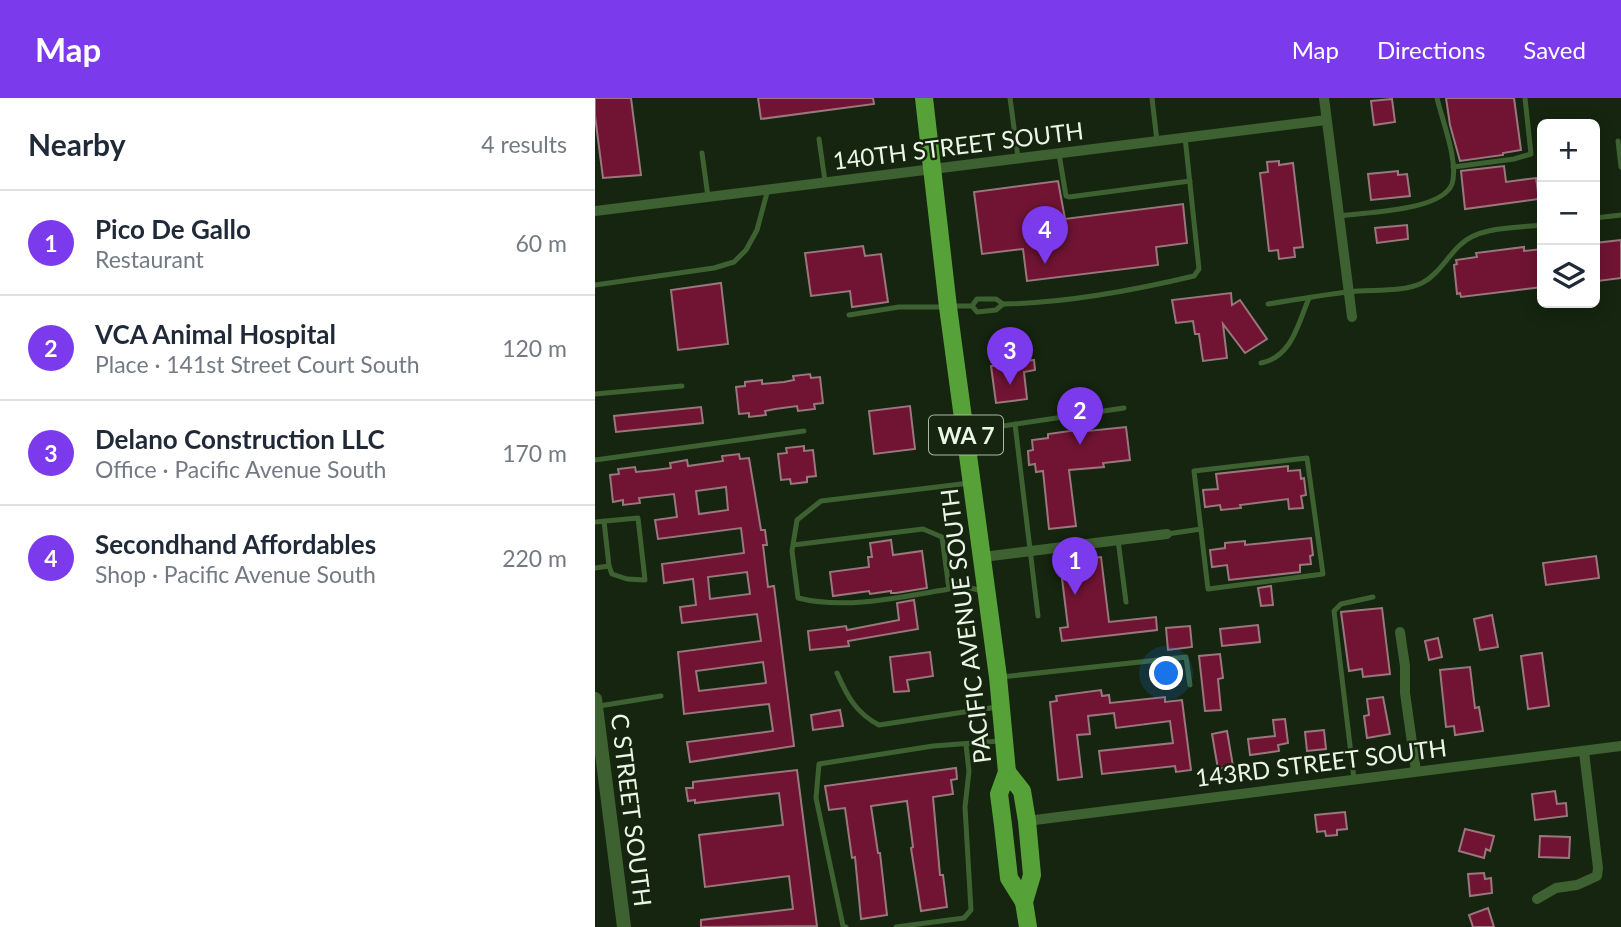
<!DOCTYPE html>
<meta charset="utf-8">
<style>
:root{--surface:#fff;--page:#f2f2f3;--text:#1f2937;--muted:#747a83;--line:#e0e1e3;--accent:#7c3aed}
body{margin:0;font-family:Lato,sans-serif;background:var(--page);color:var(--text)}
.controls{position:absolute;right:21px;top:21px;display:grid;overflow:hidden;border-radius:10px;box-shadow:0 4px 18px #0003}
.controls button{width:63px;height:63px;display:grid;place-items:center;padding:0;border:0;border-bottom:2px solid var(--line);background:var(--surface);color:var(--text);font:35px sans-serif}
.you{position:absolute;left:572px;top:576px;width:24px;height:24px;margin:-18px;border:5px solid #fff;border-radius:50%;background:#1a73e8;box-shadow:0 0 0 10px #1a73e833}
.badge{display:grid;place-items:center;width:46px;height:46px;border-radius:50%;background:var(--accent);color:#fff;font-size:23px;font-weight:700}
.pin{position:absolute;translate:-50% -58px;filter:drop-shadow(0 2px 4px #0008)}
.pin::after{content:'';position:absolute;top:37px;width:24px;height:21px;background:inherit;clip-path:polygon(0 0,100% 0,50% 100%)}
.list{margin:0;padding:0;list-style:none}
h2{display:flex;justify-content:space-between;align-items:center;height:91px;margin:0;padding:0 28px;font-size:30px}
h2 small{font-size:23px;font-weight:400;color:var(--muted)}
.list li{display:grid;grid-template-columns:46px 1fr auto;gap:21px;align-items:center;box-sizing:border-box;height:105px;padding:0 28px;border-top:2px solid var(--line)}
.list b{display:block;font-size:26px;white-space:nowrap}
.list p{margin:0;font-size:23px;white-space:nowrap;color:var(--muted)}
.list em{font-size:23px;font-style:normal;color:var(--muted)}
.icon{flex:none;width:38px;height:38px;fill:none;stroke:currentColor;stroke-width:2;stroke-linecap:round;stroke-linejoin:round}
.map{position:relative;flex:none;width:1026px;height:829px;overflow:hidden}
header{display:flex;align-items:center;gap:42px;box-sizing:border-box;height:98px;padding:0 35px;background:var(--accent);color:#fff}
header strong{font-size:33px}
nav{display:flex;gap:38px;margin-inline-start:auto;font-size:24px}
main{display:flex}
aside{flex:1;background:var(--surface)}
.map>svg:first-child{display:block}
.building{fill:#711434;stroke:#99777d;stroke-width:2;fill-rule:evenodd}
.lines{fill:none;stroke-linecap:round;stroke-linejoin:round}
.service{stroke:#3e6131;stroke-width:5}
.minor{stroke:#3e6131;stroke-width:10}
.tertiary{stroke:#3e6131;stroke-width:14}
.primary{stroke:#57a238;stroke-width:18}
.labels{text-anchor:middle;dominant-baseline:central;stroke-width:5;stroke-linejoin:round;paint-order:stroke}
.shield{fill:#15250f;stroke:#abb7a7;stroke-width:2}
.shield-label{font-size:23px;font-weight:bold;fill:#ebf6e8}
.street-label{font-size:24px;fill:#ebf6e8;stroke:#15250f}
</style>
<header>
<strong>Map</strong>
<nav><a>Map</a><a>Directions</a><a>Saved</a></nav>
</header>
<main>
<aside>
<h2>Nearby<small>4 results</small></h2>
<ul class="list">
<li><span class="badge">1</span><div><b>Pico De Gallo</b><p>Restaurant</p></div><em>60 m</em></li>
<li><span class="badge">2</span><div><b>VCA Animal Hospital</b><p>Place · 141st Street Court South</p></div><em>120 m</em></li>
<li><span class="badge">3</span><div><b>Delano Construction LLC</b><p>Office · Pacific Avenue South</p></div><em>170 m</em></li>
<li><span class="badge">4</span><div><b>Secondhand Affordables</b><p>Shop · Pacific Avenue South</p></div><em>220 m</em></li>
</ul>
</aside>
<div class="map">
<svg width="1026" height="829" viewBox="0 0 1026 829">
<rect width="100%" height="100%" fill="#15250f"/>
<g class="building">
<polygon points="0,0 36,0 46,77 8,80 0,18"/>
<polygon points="163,0 278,0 279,6 166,21"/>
<polygon points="851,0 919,0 926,52 908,55 908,57 865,63 855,27"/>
<polygon points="797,1 800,24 779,27 776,3"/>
<polygon points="684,63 684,67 698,65 708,149 699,150 700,159 684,161 683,152 674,153 665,75 673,74 672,64"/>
<polygon points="909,68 911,84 941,80 944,101 870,111 866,73"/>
<polygon points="803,73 803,77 812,76 815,98 776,102 773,76"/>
<polygon points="463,83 470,121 588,106 592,145 561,149 563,167 432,183 428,151 387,156 379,94"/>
<polygon points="812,127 813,141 782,145 780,130"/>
<polygon points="1026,142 1026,180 1003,183 1002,179 1000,179 1000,145"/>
<polygon points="268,148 270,158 286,156 293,204 257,209 255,193 216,198 210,155"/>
<polygon points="929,149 929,153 947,151 947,189 866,199 865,195 862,196 859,167 862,166 861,162 882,159 881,155"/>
<polygon points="126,185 133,246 83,252 76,192"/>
<polygon points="636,195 637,207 645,202 672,241 650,255 628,226 632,260 608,263 604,236 600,236 598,223 581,225 577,202"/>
<polygon points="439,262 440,272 429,274 432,301 401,305 396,268"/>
<polygon points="215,276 216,280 225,279 228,305 219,306 220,311 203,313 202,308 180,311 170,313 171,317 154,319 154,315 144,316 141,289 150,288 150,284 167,282 167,286 189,284 199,282 198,278"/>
<polygon points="315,308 320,351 279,356 274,313"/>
<polygon points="106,309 108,325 21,334 19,318"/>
<polygon points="531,329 535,362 508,365 509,369 474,372 481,428 454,431 448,373 441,374 440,366 434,367 433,353 438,352 437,342 453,340 453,336 482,332 493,330 493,333"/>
<polygon points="209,348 209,353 218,352 221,378 212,379 212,384 196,386 195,381 186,382 183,356 192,355 191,350"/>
<path d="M144,356L145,361L154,360L166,432H170L172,447H168L173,489L179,488L199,648L95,664L92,644L178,633L174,606L89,616L83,554L166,543L162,516L87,525L85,509L101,507L98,481L69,485L67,466L149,455L146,430L63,441L60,422L82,419L79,396L44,400L45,405L28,407V402L18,404L15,377L24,376L23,371L40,369L41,374L60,372L76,370L75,365L92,362L93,368L128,363L127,358ZM131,389L133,412L104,416L101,393ZM152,474L155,496L115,501L113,479ZM168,564L171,585L104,593L101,573Z"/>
<polygon points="693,368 693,373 705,372 706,381 709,380 711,397 706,398 708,410 694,411 693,401 645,407 646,410 626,412 625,407 610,409 608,392 623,391 621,376"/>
<polygon points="716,440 718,457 715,458 716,466 705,467 705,474 634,482 632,467 617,469 615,452 630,450 630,445 650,443 650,447"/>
<polygon points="296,442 298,457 327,453 332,490 301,495 296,495 296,493 275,496 274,493 238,498 235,474 274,469 273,459 277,459 275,445"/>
<polygon points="1001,458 1004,480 951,487 948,465"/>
<polygon points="506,459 514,524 561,519 562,532 467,543 465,530 473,529 465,464"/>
<polygon points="676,488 678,507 666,508 663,490"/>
<polygon points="319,502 323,531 253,543 254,548 215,552 213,533 251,528 252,532 304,522 302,505"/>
<polygon points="787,510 795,576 768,579 767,571 754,573 746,514"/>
<polygon points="897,517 903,549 885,552 879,521"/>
<polygon points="663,527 665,544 627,548 625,531"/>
<polygon points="595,528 597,549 573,552 571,530"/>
<polygon points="843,540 847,559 834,562 830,543"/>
<polygon points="335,554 338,578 312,582 314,593 299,594 295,559"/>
<polygon points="947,555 954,608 933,611 926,558"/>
<polygon points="625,556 628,580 623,581 626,612 610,613 604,558"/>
<polygon points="875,569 880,610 884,609 888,633 860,637 859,628 851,629 845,572"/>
<polygon points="506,592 507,598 514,597 515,605 570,599 570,604 587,602 596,672 581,674 580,668 507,676 504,653 578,645 575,623 521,630 519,615 493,618 495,636 482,637 487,679 463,682 455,604 462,603 461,598"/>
<polygon points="788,599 795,636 772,640 769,618 774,617 772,601"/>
<polygon points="245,612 248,628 218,632 216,617"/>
<polygon points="690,621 693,645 683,647 684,653 655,657 653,641 680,638 678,622"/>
<polygon points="729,632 731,651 712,653 710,634"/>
<polygon points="632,633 638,668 623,671 617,636"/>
<polygon points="361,670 362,681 356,682 358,696 338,699 345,777 348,777 352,809 326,813 316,750 318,749 312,703 276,708 283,755 285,755 292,817 266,821 260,759 257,760 250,710 234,712 230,688"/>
<polygon points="202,672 222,828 106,829 106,822 198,811 194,778 110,789 104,737 188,727 184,695 100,705 100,702 93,703 91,690 98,690 98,684"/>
<polygon points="960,693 962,706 971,705 972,718 940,722 937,696"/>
<polygon points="750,714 752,731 742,732 742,737 731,738 730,733 722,734 720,717"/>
<polygon points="870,731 899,738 895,753 891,751 889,760 864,753"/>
<polygon points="945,738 975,739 974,760 944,759"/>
<polygon points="889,775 890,781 896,780 897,795 875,798 873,776"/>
<polygon points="893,810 899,829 878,829 874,817"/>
</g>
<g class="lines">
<g class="service">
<polyline points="415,0 423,60"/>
<polyline points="557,0 562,43"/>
<polyline points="224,41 230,83"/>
<polyline points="1023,43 1026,69"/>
<polyline points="107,55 113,99"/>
<polyline points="464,56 471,98 474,99 595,83"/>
<polyline points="858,69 919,61 936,56 930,0"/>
<path d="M745,118C771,114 847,113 857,86C864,64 847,22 842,0"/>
<polyline points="1000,120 1026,117"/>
<polyline points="0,187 119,170 139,164 151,152 162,132 173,91"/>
<path d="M408,206C472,205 536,193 599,178L604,171L590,39"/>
<path d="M673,206C700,202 726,197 753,194C776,191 806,195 827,185C843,177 853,158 865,147C884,128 922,130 947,127"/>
<polyline points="358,208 377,208 382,214 401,212 408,206 401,201 382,201 377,208"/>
<polyline points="254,217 304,209 348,209"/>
<path d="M666,265C697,259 703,226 714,200"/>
<polyline points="0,296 87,288"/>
<polyline points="420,326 443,518"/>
<polyline points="374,333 529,310"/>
<polygon points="712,360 728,476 613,491 599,373"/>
<polyline points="0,362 209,333"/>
<polyline points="0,424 43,420 50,482 32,481 17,476 14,468 9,423"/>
<polyline points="572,436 606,431"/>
<polyline points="523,442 531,504"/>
<path d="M198,447L328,431L347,439L354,491C306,499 251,512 203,500L197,453L202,422L226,403L375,385"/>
<polyline points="0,470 14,468"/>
<polyline points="353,484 387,493"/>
<path d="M242,575C252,598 261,615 284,627L402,609"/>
<polyline points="406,579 591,559 595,587"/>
<polyline points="4,608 66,598"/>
<polyline points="759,681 739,513 746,506 778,499"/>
<polyline points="251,829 248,828 221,700 224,666 338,648 405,643"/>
<polyline points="301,829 369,820 376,812 370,709 374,673 371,647"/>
</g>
<g class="minor">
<polyline points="729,0 757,219"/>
<polyline points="0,113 731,22"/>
<polyline points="388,459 572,436"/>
<polyline points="805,534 810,568 810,595 821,673"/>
<polyline points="432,723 1026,648"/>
<polyline points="942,801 961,790 982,787 1002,778 1003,770 989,654"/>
</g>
<polyline class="tertiary" points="0,601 29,829"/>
<g class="primary">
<polyline points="329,0 353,209 403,579 412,674 404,696 408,727 414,780 429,804"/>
<polyline points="412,674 427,693 432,723 437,777 429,804 433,829"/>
</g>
</g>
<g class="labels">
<rect class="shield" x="334" y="317.5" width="74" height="39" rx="5"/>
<g class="shield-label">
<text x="371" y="337">WA 7</text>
</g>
<g class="street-label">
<text transform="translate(363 47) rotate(-7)">140TH STREET SOUTH</text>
<text transform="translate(370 528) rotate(-97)">PACIFIC AVENUE SOUTH</text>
<text transform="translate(726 664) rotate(-7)">143RD STREET SOUTH</text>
<text transform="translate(37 712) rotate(83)">C STREET SOUTH</text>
</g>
</g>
</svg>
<div class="controls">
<button>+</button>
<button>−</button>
<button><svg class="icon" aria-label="layers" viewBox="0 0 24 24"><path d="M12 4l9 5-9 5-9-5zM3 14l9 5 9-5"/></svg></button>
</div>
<div class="you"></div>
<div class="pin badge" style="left:480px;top:497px">1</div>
<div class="pin badge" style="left:485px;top:347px">2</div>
<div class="pin badge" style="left:415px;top:287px">3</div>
<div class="pin badge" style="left:450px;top:166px">4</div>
</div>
</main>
